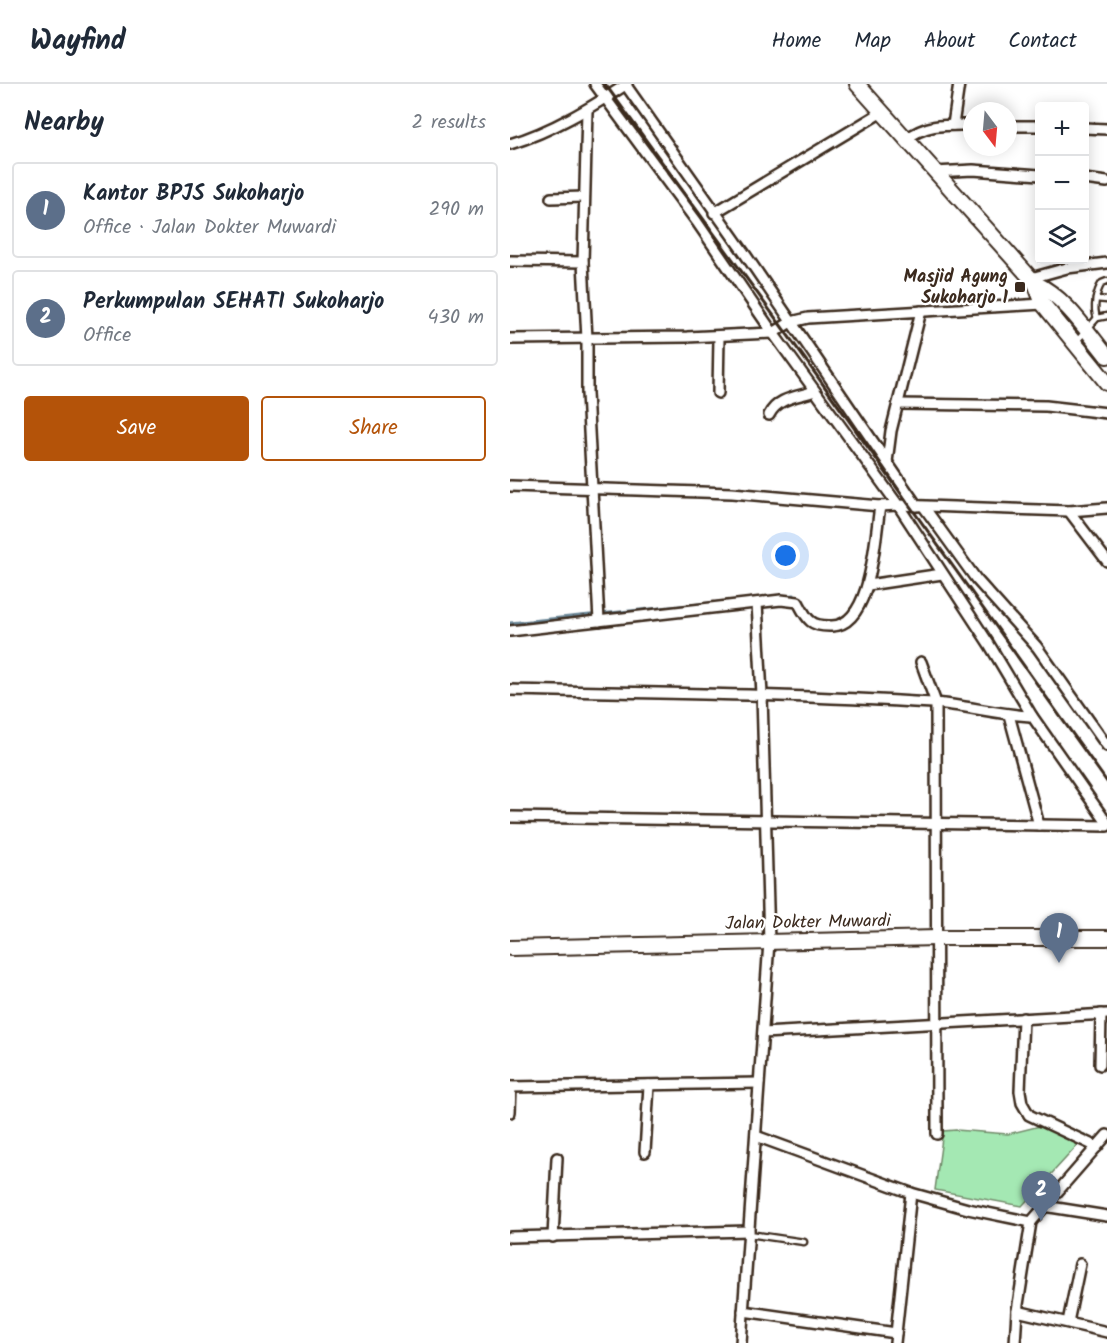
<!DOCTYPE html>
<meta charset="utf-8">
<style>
:root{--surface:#fff;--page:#f2f2f3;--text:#1f2937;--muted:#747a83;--line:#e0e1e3;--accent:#b45309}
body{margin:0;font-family:Kalam,sans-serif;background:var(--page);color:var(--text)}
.controls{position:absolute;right:18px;top:18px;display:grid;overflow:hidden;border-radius:6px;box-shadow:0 3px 15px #0003}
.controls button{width:54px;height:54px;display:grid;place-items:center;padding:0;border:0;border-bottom:2px solid var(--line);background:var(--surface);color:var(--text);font:30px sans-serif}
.compass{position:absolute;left:453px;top:18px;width:54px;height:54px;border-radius:50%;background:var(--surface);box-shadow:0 3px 15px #0003;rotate:164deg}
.you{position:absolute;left:276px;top:472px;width:21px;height:21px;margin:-15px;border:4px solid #fff;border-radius:50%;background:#1a73e8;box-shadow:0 0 0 9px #1a73e833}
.badge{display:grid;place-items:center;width:39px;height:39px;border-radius:50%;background:var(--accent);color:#fff;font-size:20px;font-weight:700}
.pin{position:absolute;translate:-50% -50px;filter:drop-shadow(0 2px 3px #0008)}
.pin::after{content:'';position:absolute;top:32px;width:21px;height:18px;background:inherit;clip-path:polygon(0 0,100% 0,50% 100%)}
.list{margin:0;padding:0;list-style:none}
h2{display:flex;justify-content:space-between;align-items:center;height:78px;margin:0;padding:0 24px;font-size:26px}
h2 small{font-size:20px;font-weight:400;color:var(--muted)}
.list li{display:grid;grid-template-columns:39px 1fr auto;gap:18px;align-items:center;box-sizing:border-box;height:96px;margin:0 12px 12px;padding:0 12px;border:2px solid var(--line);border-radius:6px}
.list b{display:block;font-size:22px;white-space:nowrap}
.list p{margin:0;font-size:20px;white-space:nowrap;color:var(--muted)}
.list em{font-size:20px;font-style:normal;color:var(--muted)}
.actions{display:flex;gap:12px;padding:18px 24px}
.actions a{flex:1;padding:14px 0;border:2px solid var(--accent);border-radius:6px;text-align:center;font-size:21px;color:var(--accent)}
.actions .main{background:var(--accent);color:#fff}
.icon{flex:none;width:33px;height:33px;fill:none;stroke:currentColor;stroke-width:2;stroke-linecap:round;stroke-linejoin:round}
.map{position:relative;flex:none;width:597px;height:1259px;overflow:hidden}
header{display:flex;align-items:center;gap:36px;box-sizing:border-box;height:84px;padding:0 30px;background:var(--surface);border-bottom:2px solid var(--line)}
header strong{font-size:28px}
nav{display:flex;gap:33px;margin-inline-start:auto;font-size:21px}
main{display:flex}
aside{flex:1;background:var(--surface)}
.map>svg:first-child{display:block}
.green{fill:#a4e8b3;stroke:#708968;stroke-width:1.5}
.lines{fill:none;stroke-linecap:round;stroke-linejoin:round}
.stream{stroke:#6b8899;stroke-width:3}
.lane-casing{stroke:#3b2a1e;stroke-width:9}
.street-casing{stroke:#3b2a1e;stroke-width:14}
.secondary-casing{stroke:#3b2a1e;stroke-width:18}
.lane{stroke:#fff;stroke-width:4.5}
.street{stroke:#fff;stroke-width:9}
.secondary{stroke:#fff;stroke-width:14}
.rail{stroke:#3b2a1e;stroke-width:3}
.poi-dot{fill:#3b2a1e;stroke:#fff;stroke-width:2}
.labels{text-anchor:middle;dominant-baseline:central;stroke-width:4.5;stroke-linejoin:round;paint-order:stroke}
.poi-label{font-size:18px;font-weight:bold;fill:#3b2a1e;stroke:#fff;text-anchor:end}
.street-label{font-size:18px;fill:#3b2a1e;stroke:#fff}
</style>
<header>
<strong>Wayfind</strong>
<nav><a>Home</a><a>Map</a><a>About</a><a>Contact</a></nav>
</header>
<main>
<aside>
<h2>Nearby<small>2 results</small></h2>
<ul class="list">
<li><span class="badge" style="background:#5c6f8a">1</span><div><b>Kantor BPJS Sukoharjo</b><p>Office · Jalan Dokter Muwardi</p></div><em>290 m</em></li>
<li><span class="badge" style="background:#5c6f8a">2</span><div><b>Perkumpulan SEHATI Sukoharjo</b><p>Office</p></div><em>430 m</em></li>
</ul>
<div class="actions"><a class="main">Save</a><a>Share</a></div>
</aside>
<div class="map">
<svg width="597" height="1259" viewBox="0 0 597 1259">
<rect width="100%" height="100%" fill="#fff"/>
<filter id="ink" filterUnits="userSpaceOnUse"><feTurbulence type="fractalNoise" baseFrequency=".0167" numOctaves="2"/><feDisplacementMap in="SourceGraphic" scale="12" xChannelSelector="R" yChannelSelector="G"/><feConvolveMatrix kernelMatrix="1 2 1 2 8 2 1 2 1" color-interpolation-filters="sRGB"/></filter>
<g filter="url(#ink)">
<polygon class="green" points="542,1039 577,1051 512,1122 425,1106 433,1047 446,1046 498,1050"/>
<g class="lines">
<g class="stream">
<polyline points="273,512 284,511"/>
<polyline points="0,539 240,515"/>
</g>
<g class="lane-casing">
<g id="lane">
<polyline points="586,215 597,216"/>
<path d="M587,234C583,224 586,208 592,199L597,197"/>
<polyline points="566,258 587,234 597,232"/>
<polyline points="239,1150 294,1158"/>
</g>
</g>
<g class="street-casing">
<g id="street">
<polyline points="85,0 187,138 263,249 388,421 479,560 522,632 597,739"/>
<polyline points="115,0 235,170 407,422"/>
<polyline points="77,26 73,178 77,255 77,309 89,537"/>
<polyline points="443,41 449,0"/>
<polyline points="498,42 530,42"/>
<polyline points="574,44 597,45"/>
<path d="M395,56C417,39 436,41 462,41"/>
<path d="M0,60C43,47 80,24 117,0"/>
<polyline points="424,88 463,86 530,91"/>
<polyline points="574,95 597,98"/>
<polyline points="41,114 74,113"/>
<polyline points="204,129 372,28"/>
<polyline points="0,177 73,178"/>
<polyline points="521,194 557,184 597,179"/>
<polyline points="0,255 177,253 263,249 281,238 298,234 533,220"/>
<polyline points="208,309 209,253"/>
<polyline points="388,320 536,322 597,329"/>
<path d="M259,331C268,313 288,313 305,307"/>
<polyline points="377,378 381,347 411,227"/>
<polyline points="0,402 222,409 370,422 388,421 559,427 597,424"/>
<polyline points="414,423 466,495 527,563 597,662"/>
<polyline points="559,427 597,477"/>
<polyline points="358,501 432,490"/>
<path d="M0,547L271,516L288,518C297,535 300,543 322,542C362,541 365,453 370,422"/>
<polyline points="411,578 426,619 427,1050"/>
<path d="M0,606C141,609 282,610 423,619C456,621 488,631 522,632"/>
<polyline points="499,631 529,741"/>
<polyline points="0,733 597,742"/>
<polyline points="513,934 510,1007 512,1019 519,1031 587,1063"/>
<polyline points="253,949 597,930"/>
<polyline points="590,981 591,930"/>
<polyline points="0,1003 249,999"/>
<polyline points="0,1028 1,1003"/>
<polyline points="246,1052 401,1109 458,1125 521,1138"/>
<polyline points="135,1068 139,1001"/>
<polyline points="534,1122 597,1132"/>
<polyline points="0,1153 239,1147"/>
<polyline points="43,1153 47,1074"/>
<polyline points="233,1227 386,1249"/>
<polyline points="507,1227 597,1248"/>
<polyline points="558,1238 570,1180"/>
<polyline points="231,1259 259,858 252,611 247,519"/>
<polyline points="385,1259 401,1109"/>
<polyline points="505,1259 507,1227 521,1138 597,1051"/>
</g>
</g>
<g class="secondary-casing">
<g id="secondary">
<polyline points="347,0 525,199 533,220 597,299"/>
<path d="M525,199C555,213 576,246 597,272"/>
<polyline points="0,864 427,854 597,854"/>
</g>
</g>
<use href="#lane" class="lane"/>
<use href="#street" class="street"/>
<use href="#secondary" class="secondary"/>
<polyline class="rail" points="95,0 272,243 597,698"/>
</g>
</g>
<rect class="poi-dot" x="504" y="197" width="12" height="12" rx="3"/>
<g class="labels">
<g class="poi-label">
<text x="498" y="193">Masjid Agung<tspan x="498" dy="21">Sukoharjo 1</tspan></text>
</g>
<g class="street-label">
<text transform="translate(298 839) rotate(-1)">Jalan Dokter Muwardi</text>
</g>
</g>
</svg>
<div class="controls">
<button>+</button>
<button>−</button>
<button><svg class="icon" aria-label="layers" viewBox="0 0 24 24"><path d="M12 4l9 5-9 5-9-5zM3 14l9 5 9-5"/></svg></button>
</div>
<svg class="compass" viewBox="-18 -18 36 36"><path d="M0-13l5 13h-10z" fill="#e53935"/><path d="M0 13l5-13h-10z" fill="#747a83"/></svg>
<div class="you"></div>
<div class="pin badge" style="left:549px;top:879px;background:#5c6f8a">1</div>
<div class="pin badge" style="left:531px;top:1137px;background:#5c6f8a">2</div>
</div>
</main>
